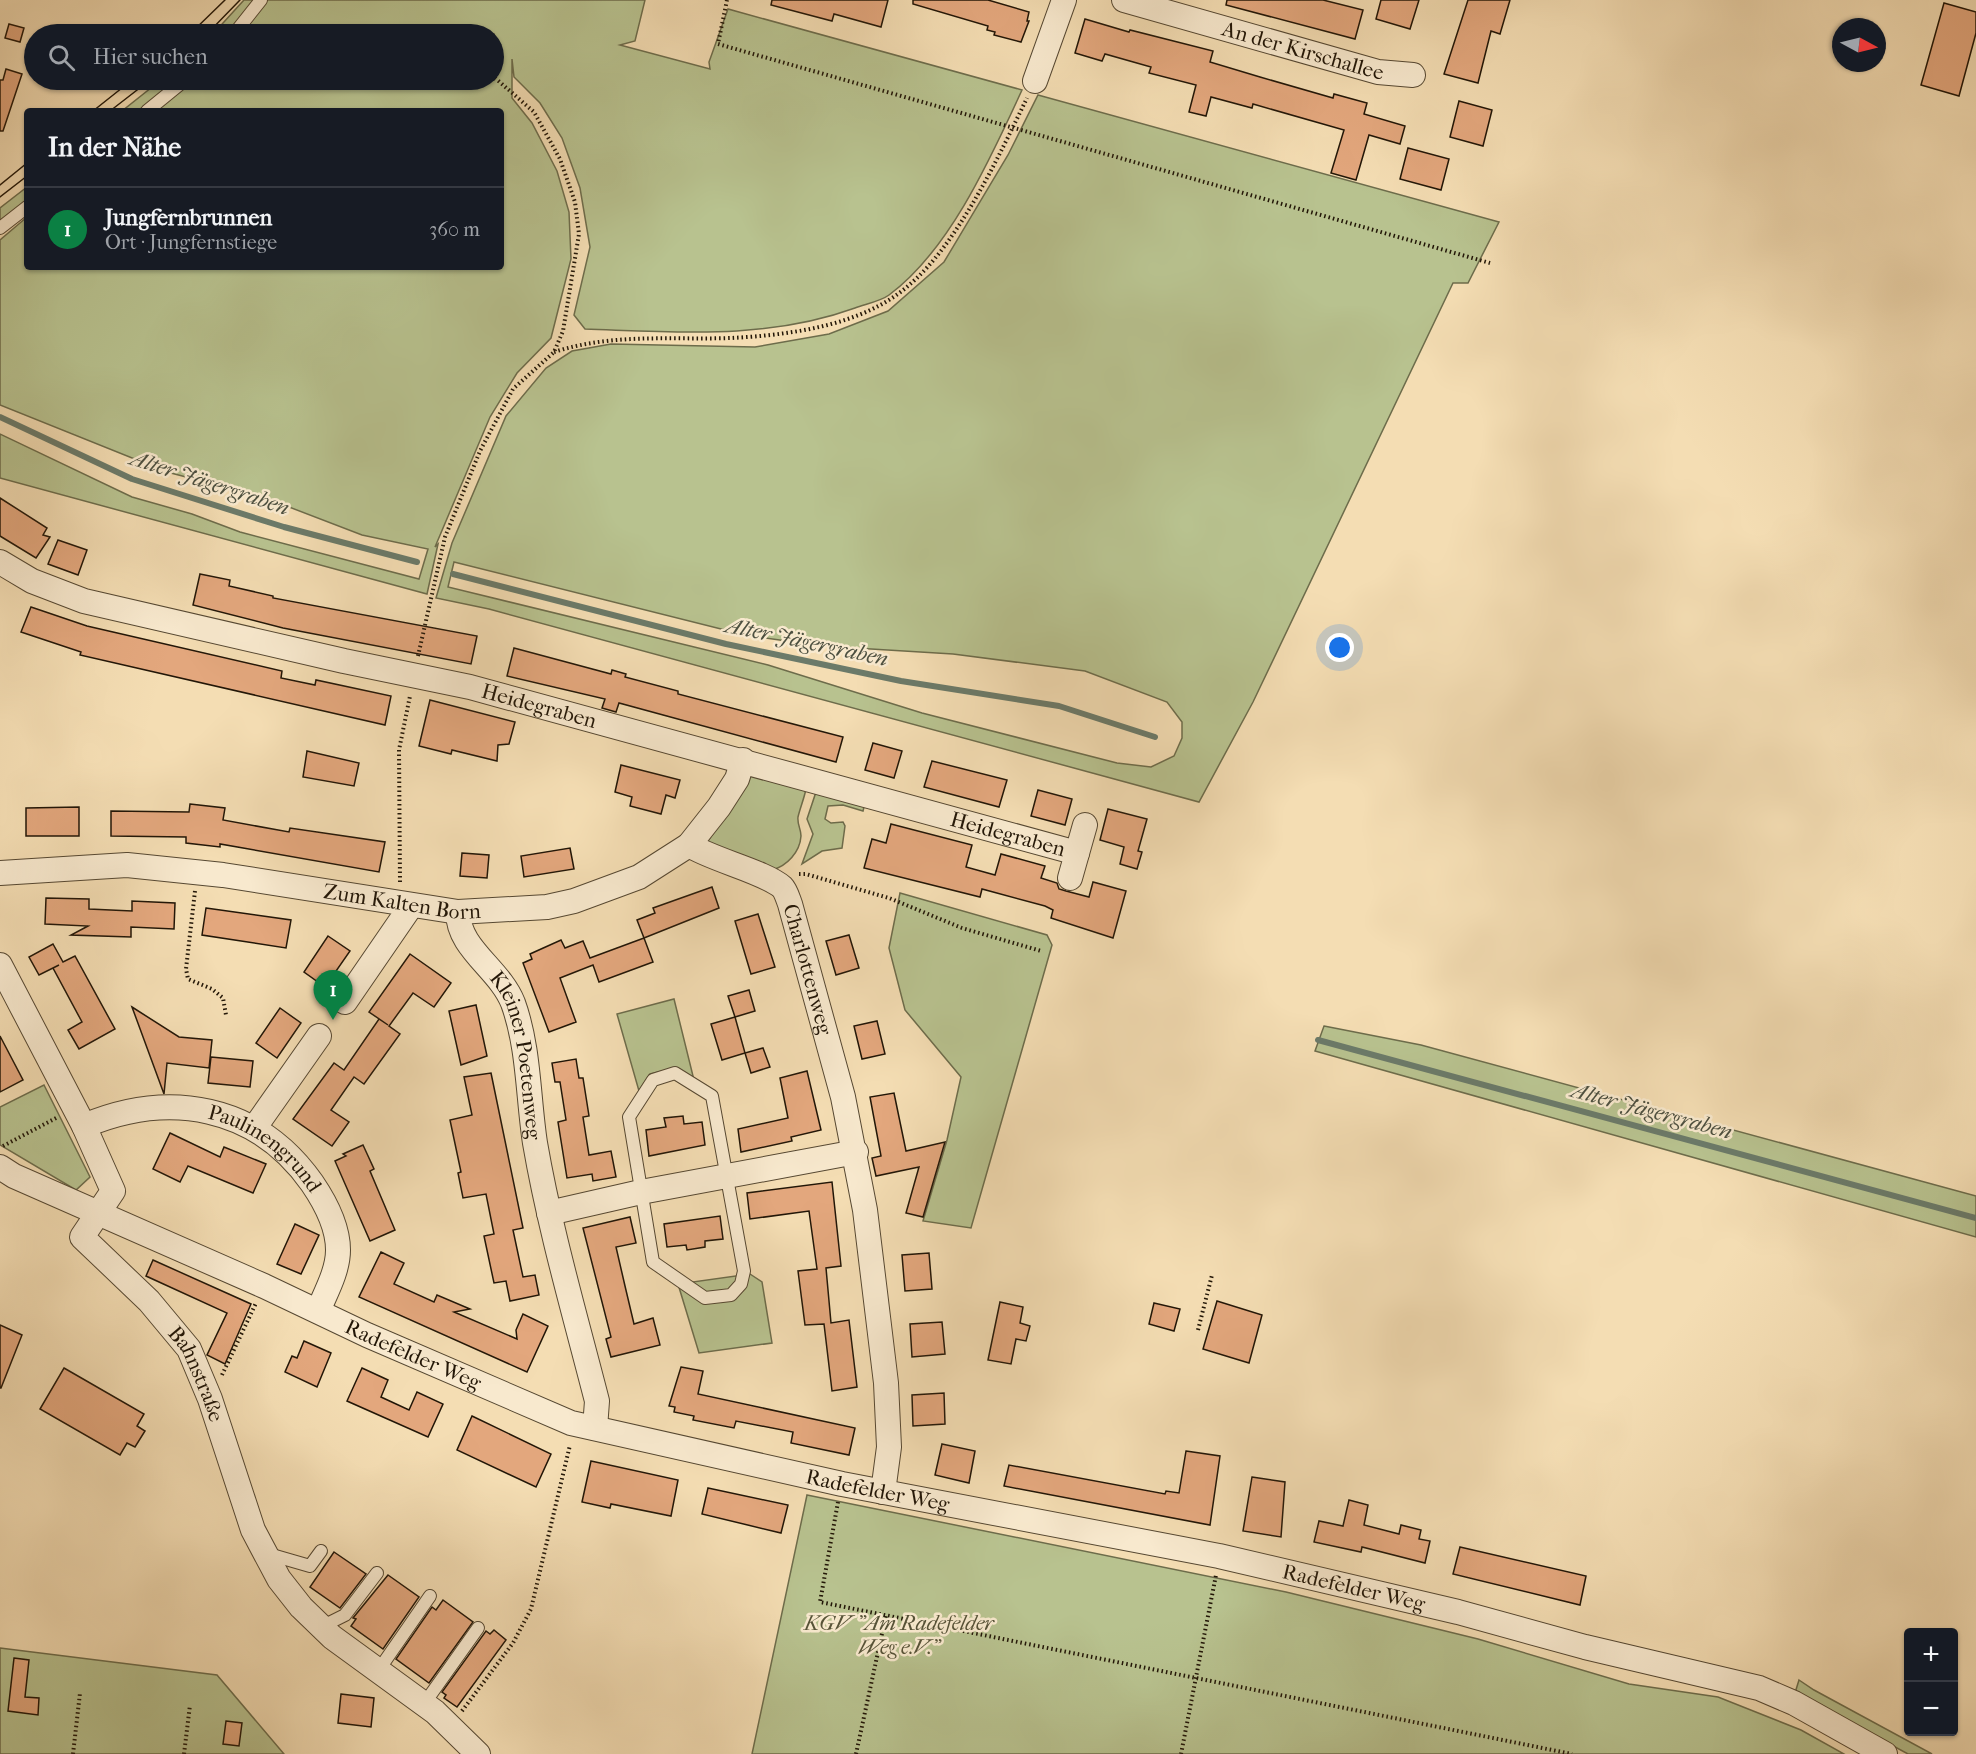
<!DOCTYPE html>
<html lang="de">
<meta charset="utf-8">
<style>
:root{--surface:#171b24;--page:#20242c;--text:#f1f3f6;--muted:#9ea1a6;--line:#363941;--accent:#0b8043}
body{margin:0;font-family:"IM FELL French Canon",serif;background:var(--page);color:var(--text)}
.controls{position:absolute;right:18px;bottom:18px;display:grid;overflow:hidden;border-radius:6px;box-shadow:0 2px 4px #0004}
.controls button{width:54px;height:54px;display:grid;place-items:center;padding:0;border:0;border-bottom:2px solid var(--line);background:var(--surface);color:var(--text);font:30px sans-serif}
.compass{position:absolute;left:1832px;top:18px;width:54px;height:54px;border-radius:50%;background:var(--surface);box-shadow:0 2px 4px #0004;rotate:97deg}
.you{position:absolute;left:1340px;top:648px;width:21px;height:21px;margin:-15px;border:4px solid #fff;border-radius:50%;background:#1a73e8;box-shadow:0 0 0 9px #1a73e833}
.badge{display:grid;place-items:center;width:39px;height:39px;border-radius:50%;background:var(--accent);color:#fff;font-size:20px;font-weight:700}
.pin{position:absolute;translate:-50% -50px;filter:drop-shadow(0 2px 3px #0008)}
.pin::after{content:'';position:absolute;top:32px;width:21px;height:18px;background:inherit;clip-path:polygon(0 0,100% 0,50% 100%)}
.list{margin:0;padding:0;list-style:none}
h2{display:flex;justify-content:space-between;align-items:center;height:78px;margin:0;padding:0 24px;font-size:26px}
h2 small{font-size:20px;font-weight:400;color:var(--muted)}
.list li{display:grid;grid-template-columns:39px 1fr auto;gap:18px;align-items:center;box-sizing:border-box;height:84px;padding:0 24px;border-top:2px solid var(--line)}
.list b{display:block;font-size:22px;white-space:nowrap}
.list p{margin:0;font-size:20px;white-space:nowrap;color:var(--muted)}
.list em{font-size:20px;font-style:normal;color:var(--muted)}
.icon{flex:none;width:33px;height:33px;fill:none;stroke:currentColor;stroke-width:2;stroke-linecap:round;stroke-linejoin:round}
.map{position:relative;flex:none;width:1976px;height:1754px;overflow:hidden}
.search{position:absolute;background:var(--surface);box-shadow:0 2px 4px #0004;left:24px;top:24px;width:480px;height:66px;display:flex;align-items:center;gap:15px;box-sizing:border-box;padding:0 21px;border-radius:33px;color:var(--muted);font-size:22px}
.panel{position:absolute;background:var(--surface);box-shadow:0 2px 4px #0004;left:24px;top:108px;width:480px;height:162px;border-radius:6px}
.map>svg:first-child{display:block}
.green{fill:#b8c28f;stroke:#6d6c4b;stroke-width:1.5;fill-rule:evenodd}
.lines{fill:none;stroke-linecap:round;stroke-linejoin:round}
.stream{stroke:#6b7a69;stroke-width:6}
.building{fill:#e3a77d;stroke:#221607;stroke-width:1.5}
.service-casing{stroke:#564832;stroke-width:14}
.minor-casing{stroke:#564832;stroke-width:26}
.path{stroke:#221607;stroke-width:4;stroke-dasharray:1.5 3;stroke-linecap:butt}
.service{stroke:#f8e9ce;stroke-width:12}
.minor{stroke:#f8e9ce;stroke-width:24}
.tram{stroke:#221607;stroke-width:1.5}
.labels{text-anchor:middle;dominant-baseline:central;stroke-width:5;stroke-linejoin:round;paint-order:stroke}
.street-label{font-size:21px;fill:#221607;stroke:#f8e9ce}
.park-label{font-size:21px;font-style:italic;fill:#565237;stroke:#f8e9ce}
.water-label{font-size:22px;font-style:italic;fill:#4d5040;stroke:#f8e9ce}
</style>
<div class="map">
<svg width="1976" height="1754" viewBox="0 0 1976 1754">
<rect width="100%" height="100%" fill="#f4ddb3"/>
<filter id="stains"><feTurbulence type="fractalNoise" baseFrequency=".00333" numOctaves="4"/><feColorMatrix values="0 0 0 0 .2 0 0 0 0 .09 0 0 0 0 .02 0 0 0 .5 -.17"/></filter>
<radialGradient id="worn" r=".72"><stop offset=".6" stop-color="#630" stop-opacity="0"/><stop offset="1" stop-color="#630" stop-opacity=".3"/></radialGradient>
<g class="green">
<polygon points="244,0 256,0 230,34 213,34"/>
<path d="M266,0H645L635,41L620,45L710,69L709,62L728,9L1022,90C991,157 950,250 889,295C881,301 866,304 855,308C767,340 677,332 585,329L574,315L590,247L580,188L562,138L540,103L514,77L512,59V98L532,123L557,171L569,212L571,259L551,338L517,373L490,417L435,547L438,544L427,594L0,478V434L132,497L192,514L240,532L419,579L428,549L362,535L263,497L167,472L0,405V240L27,217V267H501V111H154L191,80H494V34H240Z"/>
<polygon points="161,80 180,80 141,111 122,111"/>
<path d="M1038,95L1499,222L1468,283H1453L1253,702L1199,802L489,609L436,598L452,543L506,416L546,368L572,351L611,344L755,347L829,334L888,311L944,262L1008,155ZM454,562L745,635L822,646L953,654L1085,671L1167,702L1182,722V738L1174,756L1151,767L1117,763L922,713L768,665L448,587Z"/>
<polygon points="27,187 27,201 0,222 0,208"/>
<path d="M751,775L806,789C804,799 800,808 798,817C797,824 801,829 801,836C800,852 787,866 772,870L706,844Z"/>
<polygon points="816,792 865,803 863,811 843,805 828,806 825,819 831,823 843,822 845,826 842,848 822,851 802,864 813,834 807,819"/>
<polygon points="900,893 1047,935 1052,945 971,1228 923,1221 947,1140 961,1077 905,1010 889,948"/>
<polygon points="674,999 694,1080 675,1068 650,1074 639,1091 617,1014"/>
<polygon points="1324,1026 1421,1045 1976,1196 1976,1237 1315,1051"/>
<polygon points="44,1085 90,1177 76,1190 0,1145 0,1107"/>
<polygon points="750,1274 762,1282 772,1343 699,1353 678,1284"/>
<polygon points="807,1495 1286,1592 1478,1639 1629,1684 1718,1697 1801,1730 1844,1754 752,1754"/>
<polygon points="0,1648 217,1675 284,1754 0,1754"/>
<polygon points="1799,1680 1814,1690 1932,1754 1908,1754 1795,1693"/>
</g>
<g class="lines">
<g class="stream">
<polyline points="0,417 132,479 284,527 417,562"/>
<polyline points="453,574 726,644 901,681 1059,706 1155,737"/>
<polyline points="1318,1040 1976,1218"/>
</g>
</g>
<g class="building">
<polygon points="772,0 888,0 881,27 834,14 832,21 771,5"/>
<polygon points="913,0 988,0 1029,12 1027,21 1029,21 1021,42 994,35 995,32 987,30 988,26 913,4"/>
<polygon points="1227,0 1323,0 1363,10 1355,39 1226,5"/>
<polygon points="1381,0 1419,0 1410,29 1376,19"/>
<polygon points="1468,0 1510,0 1500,34 1491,31 1478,83 1444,74"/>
<polygon points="1944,3 1976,12 1976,33 1959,96 1921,85"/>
<polygon points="1085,19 1129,32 1130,30 1213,51 1210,62 1260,77 1333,98 1334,94 1367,103 1364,114 1405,126 1400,144 1369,135 1356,180 1331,173 1344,130 1253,104 1252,108 1211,97 1206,116 1189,112 1196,85 1149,73 1151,67 1105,54 1102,61 1075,53"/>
<polygon points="9,24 24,28 20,42 5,38"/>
<polygon points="6,69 22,74 3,131 0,131 0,80 3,80"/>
<polygon points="1459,101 1492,110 1483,146 1450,137"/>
<polygon points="1408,148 1449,159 1441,190 1400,179"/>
<polygon points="0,498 47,528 43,535 50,537 36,558 0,536"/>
<polygon points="58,540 87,550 78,575 48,564"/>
<polygon points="200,574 230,580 229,586 273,596 273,598 477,636 471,664 283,628 193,605"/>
<polygon points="31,607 87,626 282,671 281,678 315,685 316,680 391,696 385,725 80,655 81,652 21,632"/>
<polygon points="514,648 611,674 612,670 626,674 625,677 678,691 678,694 843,737 836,762 619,703 616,712 602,708 605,699 507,676"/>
<polygon points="430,700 515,722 509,744 498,745 497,761 452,750 451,754 419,746"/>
<polygon points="873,743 902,751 894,778 865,770"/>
<polygon points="307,751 359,763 354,786 303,777"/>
<polygon points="932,761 1007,780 999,807 924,787"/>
<polygon points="621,765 680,780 675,798 666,795 661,814 630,806 632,797 615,792"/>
<polygon points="1038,790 1072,799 1065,825 1031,816"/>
<polygon points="190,804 225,808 223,820 289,832 290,828 385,842 379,872 220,844 220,847 186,843 186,837 111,836 111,811 189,812"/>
<polygon points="79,807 79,836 26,836 26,808"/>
<polygon points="1108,809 1147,819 1138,851 1142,852 1137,869 1120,864 1124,847 1100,840"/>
<polygon points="891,824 972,845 966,867 995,875 1001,854 1045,866 1041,878 1057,883 1059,889 1066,891 1089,897 1093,882 1126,891 1113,938 1051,918 1053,910 1045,906 982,889 980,897 864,868 872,839 886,843"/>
<polygon points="570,848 574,869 524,877 521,856"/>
<polygon points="462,853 489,855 487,878 460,876"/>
<polygon points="712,887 719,908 644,938 637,920 655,913 653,908"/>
<polygon points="46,898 89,899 89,909 132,911 132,901 175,903 174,929 131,927 131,937 71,935 88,926 45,924"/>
<polygon points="206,908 291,920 286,948 202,935"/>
<polygon points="758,914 775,967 751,974 735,921"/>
<polygon points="849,935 859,968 836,975 826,941"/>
<polygon points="328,936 350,951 325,987 304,972"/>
<polygon points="644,938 653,962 599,982 593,965 560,978 576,1022 549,1032 523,963 532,959 530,954 561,940 565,948 583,941 590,958"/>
<polygon points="53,944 63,962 75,956 115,1029 79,1049 68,1030 82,1022 53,968 59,965 39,975 29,957"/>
<polygon points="410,954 451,983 434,1007 413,993 389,1026 400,1034 364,1084 354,1077 331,1110 349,1122 332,1146 293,1119 334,1063 344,1070 379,1019 388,1025 369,1012"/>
<polygon points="749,990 755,1011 735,1017 728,996"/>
<polygon points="476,1005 487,1056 461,1065 449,1011"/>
<polygon points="132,1007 179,1037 212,1040 209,1068 167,1063 164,1094"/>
<polygon points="280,1008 301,1023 277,1058 256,1043"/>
<polygon points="735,1017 745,1053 722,1060 711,1024"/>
<polygon points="877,1021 885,1054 862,1059 854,1026"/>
<polygon points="0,1036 23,1080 0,1092"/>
<polygon points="763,1048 770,1067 751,1073 745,1053"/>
<polygon points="211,1057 253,1061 250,1087 208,1083"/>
<polygon points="576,1059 579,1078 583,1078 589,1116 583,1117 589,1155 611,1151 616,1177 593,1181 592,1174 567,1178 558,1122 566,1120 560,1082 555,1082 552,1063"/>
<polygon points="807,1071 821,1130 791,1137 792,1141 741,1152 738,1129 788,1118 780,1078"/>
<polygon points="491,1073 523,1228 513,1230 523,1277 535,1275 539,1295 510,1301 506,1281 494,1283 484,1236 494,1234 486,1194 463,1198 458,1173 461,1172 450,1120 472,1115 464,1077"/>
<polygon points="894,1093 906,1151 945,1142 923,1217 906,1213 919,1167 876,1176 872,1158 881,1156 870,1097"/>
<polygon points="683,1116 684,1124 702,1122 705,1145 649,1156 646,1130 666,1127 664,1118"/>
<polygon points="170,1133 220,1157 224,1147 266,1164 253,1193 188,1166 180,1182 153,1169"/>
<polygon points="363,1145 374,1169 370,1171 395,1230 370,1241 335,1161 346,1156 343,1154"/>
<polygon points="832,1182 841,1266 826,1268 831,1323 849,1320 857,1387 832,1391 824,1324 805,1325 798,1271 817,1269 809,1211 750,1219 747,1193"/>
<polygon points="720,1216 723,1239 705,1241 705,1247 687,1250 686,1245 667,1247 664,1224"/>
<polygon points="630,1217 636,1243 616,1247 625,1286 634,1324 653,1318 660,1345 611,1357 606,1339 611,1337 583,1228"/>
<polygon points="295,1224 319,1235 301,1274 277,1264"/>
<polygon points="381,1252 404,1263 394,1284 434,1302 437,1295 470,1309 454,1312 517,1339 516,1330 523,1314 548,1326 527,1372 359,1297"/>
<polygon points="929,1253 932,1289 905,1291 902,1255"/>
<polygon points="153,1260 251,1304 225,1364 207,1355 227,1313 146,1276"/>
<polygon points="1217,1301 1262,1315 1249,1363 1203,1349"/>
<polygon points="1000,1302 1023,1307 1020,1323 1030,1326 1026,1341 1016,1339 1011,1364 988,1360"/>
<polygon points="1154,1303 1180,1309 1174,1331 1149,1324"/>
<polygon points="942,1322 945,1354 912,1357 910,1324"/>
<polygon points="0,1325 22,1335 1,1388 0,1388"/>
<polygon points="304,1341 331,1353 317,1387 285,1372 292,1356 297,1358"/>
<polygon points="681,1367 703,1371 698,1394 855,1428 849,1455 791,1443 793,1432 736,1421 734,1428 693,1420 694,1416 674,1412 675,1407 669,1406"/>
<polygon points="64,1368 144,1414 137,1426 145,1431 135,1447 127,1443 120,1455 40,1409"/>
<polygon points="362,1368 388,1380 381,1397 409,1410 417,1392 443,1404 428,1437 347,1401"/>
<polygon points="944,1393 945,1424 913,1426 912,1395"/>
<polygon points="472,1416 551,1454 536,1487 457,1450"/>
<polygon points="942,1444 975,1451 969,1483 935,1475"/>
<polygon points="1186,1451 1220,1456 1210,1525 1004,1486 1009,1465 1165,1494 1166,1491 1179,1493"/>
<polygon points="591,1461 678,1480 671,1516 611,1504 610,1508 582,1502"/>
<polygon points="1252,1477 1285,1482 1281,1537 1243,1531"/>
<polygon points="708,1488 788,1505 781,1533 702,1514"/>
<polygon points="1349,1500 1368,1505 1364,1525 1399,1534 1401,1525 1421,1530 1419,1539 1430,1541 1425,1563 1362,1547 1361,1552 1314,1542 1319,1521 1343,1526"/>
<polygon points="1460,1547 1586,1576 1580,1605 1453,1574"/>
<polygon points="334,1552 366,1574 340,1608 310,1587"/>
<polygon points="388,1575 419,1597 383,1649 351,1626 356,1619 353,1618"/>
<polygon points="443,1600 473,1622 429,1683 396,1659 432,1607 436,1610"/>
<polygon points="494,1630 506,1640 457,1707 444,1698 446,1695 442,1692 486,1631 490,1634"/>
<polygon points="14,1658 29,1660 25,1697 39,1698 38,1715 8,1711"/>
<polygon points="341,1694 374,1698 371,1727 338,1723"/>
<polygon points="226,1721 242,1723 239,1746 223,1744"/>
</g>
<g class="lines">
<g class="service-casing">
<g id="service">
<polyline points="234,34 261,0"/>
<polyline points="147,111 185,80"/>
<polyline points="0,228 27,207"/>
<polygon points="675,1073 712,1096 744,1271 741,1284 731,1295 705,1298 653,1262 629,1117 653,1080"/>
<polyline points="265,1553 310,1566 321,1551"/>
<polyline points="321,1627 345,1615 377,1573"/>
<polyline points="378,1671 430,1596"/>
<polyline points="424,1704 478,1628"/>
</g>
</g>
<g class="minor-casing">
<g id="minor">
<path id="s1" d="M1124,0L1378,72L1413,75"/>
<polyline points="1035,81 1064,0"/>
<path id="s2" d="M0,562L32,581L84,601L344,661L470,687L1077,853"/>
<path id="s3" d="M689,845C713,860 765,872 782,887C786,891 788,899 790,904L843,1097L865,1210L886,1383L889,1447L883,1492"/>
<path id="s4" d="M0,873L127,865L223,875L458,912L547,907L574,901L639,877L689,845L719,807L737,779L743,760"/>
<polyline points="1070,878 1085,825"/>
<path id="s5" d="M458,912C458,949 499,968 513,1003C529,1047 528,1097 535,1143C550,1230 575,1315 597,1401L595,1428"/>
<path id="s6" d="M0,965L84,1126L113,1191L82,1237L149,1301L189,1349L210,1399L253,1530L279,1579L301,1607L332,1637L435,1712L478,1754"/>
<polyline points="345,1002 411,906"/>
<path id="s7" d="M84,1126C169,1090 257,1105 312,1183C325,1202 338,1227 338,1250C338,1271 326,1292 318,1311"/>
<polyline points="255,1127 319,1036"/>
<path id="s8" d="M0,1167L14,1176L264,1286L367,1335L571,1423L842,1484L1219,1556L1458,1612L1585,1647L1759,1688L1794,1703L1885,1754"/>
<polyline points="549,1213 641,1192 856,1152"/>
</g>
</g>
<g class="path">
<polyline points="727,0 718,44 1490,263"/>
<path d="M554,352C613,333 670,340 731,338C789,335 862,326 908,286C958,244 998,158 1027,98"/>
<polyline points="418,656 445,537 480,451 513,389 554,352 563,331 579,234 575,202 560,159 534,112 494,77"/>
<polyline points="799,874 806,874 889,898 962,928 1041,951"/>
<polyline points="400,882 399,750 410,696"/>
<polyline points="195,891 186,969 188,979 212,989 223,998 226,1015"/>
<polyline points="3,1146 58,1117"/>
<polyline points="1198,1330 1212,1275"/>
<polyline points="222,1375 256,1303"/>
<polyline points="838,1502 820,1602 1572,1754"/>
<polyline points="462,1711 513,1643 531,1609 570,1445"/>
<polyline points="73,1754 80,1693"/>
<polyline points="184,1754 190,1705"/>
<polyline points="856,1754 886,1615"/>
<polyline points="1181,1754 1216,1575"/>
</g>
<use href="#service" class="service"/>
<use href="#minor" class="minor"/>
<g class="tram">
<polyline points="190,34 225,0"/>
<polyline points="207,34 240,0"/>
<polyline points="93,111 132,80"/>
<polyline points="110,111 150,80"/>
<polyline points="0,185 27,163"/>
<polyline points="0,197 27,176"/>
</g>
</g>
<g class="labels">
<g class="street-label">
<text stroke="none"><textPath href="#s1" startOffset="186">An der Kirschallee</textPath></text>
<text stroke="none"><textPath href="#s2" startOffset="560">Heidegraben</textPath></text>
<text stroke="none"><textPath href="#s2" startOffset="1046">Heidegraben</textPath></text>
<text stroke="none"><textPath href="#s4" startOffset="405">Zum Kalten Born</textPath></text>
<text stroke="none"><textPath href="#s3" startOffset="189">Charlottenweg</textPath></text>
<text stroke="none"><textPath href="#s5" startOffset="160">Kleiner Poetenweg</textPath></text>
<text stroke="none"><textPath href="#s7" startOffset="196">Paulinengrund</textPath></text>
<text stroke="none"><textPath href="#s8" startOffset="454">Radefelder Weg</textPath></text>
<text stroke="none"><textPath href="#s6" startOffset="489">Bahnstraße</textPath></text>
<text stroke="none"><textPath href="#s8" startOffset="940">Radefelder Weg</textPath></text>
<text stroke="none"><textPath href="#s8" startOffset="1426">Radefelder Weg</textPath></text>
</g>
<g class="park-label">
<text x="899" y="1623">KGV "Am Radefelder<tspan x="899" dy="24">Weg e.V."</tspan></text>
</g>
<g class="water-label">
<text transform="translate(210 483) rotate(18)">Alter Jägergraben</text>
<text transform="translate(807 642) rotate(12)">Alter Jägergraben</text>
<text transform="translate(1652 1111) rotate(15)">Alter Jägergraben</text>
</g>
</g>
<rect width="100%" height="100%" filter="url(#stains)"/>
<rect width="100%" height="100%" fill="url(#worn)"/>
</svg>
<div class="controls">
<button>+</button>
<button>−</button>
</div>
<svg class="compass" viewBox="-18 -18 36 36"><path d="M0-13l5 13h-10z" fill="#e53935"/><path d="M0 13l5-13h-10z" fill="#9ea1a6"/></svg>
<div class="you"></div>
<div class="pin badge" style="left:333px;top:1020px">1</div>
<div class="search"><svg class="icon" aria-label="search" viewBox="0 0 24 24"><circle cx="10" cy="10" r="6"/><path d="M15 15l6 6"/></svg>Hier suchen</div>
<section class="panel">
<h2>In der Nähe<small></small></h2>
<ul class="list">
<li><span class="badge">1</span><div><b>Jungfernbrunnen</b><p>Ort · Jungfernstiege</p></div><em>360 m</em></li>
</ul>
</section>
</div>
